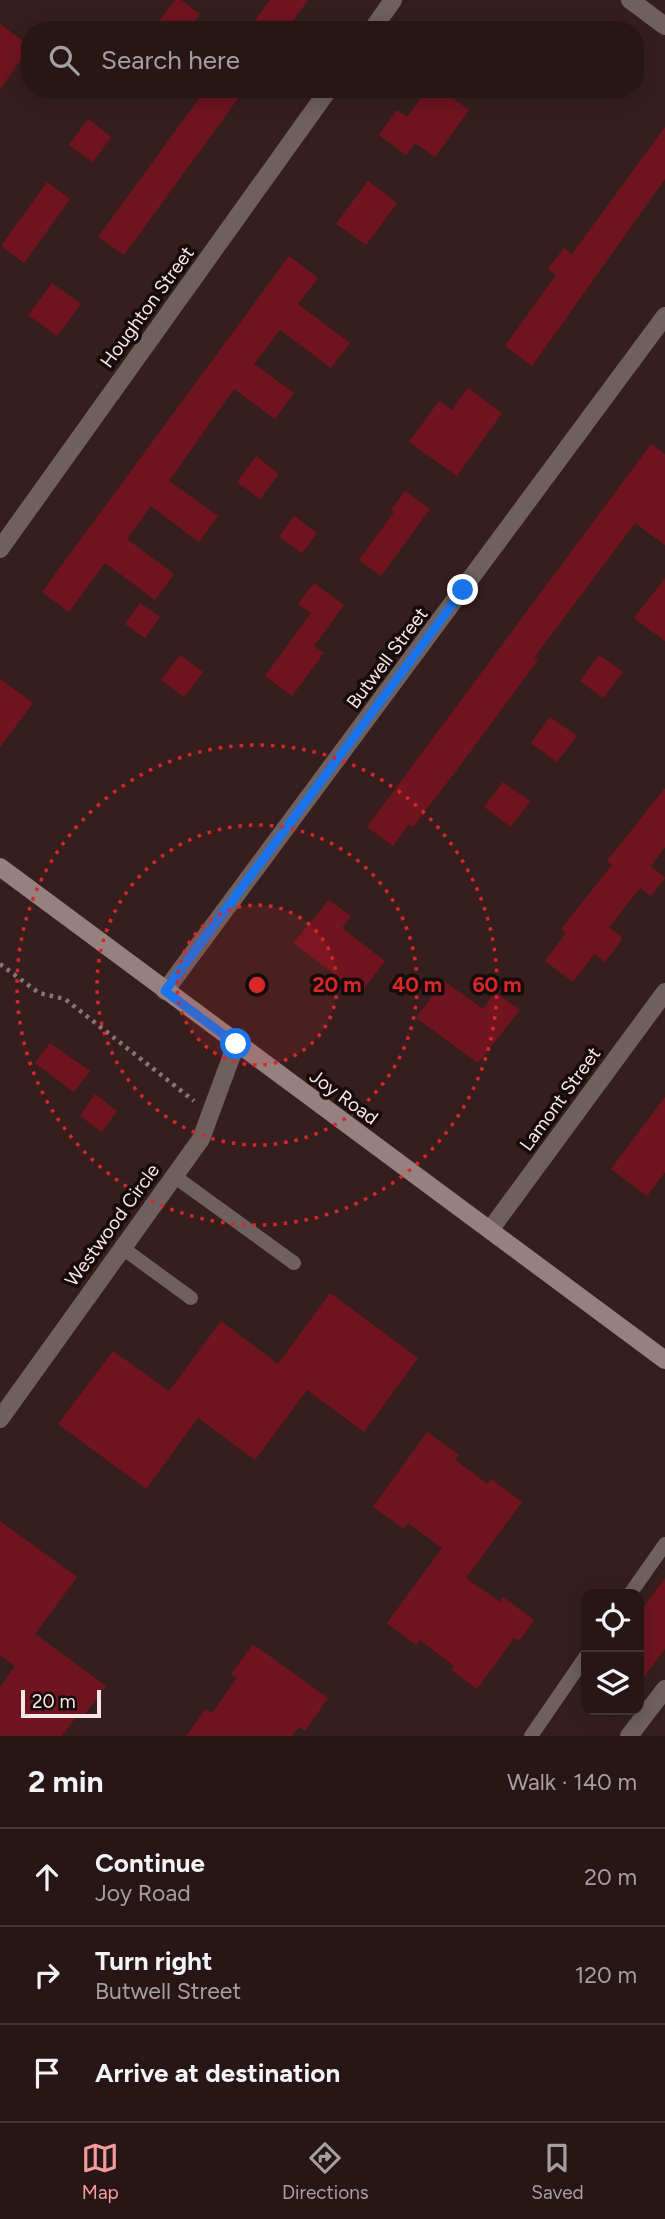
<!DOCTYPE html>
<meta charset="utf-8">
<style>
:root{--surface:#281616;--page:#301f1f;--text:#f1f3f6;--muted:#a59fa1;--line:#443535;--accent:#f59b9b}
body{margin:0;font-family:Figtree,sans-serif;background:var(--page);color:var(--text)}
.controls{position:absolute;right:21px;bottom:21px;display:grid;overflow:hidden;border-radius:14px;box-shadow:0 4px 18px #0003}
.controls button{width:63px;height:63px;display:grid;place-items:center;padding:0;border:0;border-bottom:2px solid var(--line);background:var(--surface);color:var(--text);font:35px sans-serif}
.scale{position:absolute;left:21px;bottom:18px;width:80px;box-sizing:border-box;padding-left:7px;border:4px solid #f8e7e6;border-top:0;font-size:19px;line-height:24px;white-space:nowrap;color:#f8e7e6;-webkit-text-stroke:5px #160b0b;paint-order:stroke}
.stop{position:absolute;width:21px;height:21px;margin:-16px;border:5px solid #1a73e8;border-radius:50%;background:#fff}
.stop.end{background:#1a73e8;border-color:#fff;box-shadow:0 2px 7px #0008}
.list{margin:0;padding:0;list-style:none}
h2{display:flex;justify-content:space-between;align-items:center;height:91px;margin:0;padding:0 28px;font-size:30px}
h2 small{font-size:23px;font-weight:400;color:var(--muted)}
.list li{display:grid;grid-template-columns:46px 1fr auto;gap:21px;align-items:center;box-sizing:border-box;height:98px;padding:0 28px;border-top:2px solid var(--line)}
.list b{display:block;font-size:26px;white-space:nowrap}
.list p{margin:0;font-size:23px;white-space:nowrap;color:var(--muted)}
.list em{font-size:23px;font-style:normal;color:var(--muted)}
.icon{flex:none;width:38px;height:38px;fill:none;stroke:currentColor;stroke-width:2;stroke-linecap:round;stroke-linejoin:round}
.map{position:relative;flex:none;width:665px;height:1736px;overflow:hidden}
.search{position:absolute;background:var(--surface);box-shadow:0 4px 18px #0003;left:21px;right:21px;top:21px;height:77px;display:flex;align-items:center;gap:18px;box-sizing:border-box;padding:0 24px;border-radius:28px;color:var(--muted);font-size:26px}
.sheet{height:385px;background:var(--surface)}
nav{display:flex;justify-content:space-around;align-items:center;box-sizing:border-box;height:98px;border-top:2px solid var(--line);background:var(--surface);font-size:19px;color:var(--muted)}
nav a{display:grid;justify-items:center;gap:4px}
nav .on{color:var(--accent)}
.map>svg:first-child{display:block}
.building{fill:#701520}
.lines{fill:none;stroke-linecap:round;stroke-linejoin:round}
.path{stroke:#8a7574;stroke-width:4.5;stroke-dasharray:3.5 5;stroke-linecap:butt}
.lane{stroke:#6d605f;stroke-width:14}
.street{stroke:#6d605f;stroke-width:18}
.secondary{stroke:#968080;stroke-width:18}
.route{stroke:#1a73e8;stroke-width:9}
.ring{fill:none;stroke:#d62828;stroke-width:3.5;stroke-dasharray:3.5 7}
.labels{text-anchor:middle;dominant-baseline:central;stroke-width:7;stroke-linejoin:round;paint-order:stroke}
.street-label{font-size:19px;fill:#f8e7e6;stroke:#160b0b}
.centre{fill:#d62828;stroke:#160b0b;stroke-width:3.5}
.ring-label{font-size:21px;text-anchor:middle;font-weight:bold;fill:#d62828;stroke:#160b0b;stroke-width:7;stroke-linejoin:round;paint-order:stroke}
</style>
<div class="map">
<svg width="665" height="1736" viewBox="0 0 665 1736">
<rect width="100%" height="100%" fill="#361e1e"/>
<g class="building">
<polygon points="175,0 181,0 200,14 188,30 152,30"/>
<polygon points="270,0 308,0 286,30 248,30"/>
<polygon points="0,24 30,46 0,90"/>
<polygon points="206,89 245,89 124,255 98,237"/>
<polygon points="428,89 441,89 469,110 435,157 415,143 406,155 379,135 397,110 407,117"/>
<polygon points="88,119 111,137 93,162 69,145"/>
<polygon points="665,127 665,179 532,366 505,346 556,275 548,269 564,248 572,254"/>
<polygon points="368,181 397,203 366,245 336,224"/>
<polygon points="47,182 70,199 24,263 1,246"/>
<polygon points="289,256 318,278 298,304 350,343 331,368 280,330 254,364 294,393 275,419 234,389 169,481 218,516 199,542 151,506 127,539 174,574 155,600 105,563 69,612 42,592"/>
<polygon points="52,283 81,304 57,336 28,315"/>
<polygon points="468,388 502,413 457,476 409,442 439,401 452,410"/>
<polygon points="651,444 665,454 665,545 635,523 534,658 538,660 459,767 413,827 409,824 393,846 367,827"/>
<polygon points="256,456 279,474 260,499 237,482"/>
<polygon points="405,491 430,509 381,576 359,560 394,512 391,510"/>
<polygon points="294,516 317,533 302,553 279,537"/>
<polygon points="665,578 665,641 634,618"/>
<polygon points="314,583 344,605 314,646 324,653 292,696 265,676 311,613 298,604"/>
<polygon points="140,603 160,617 145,638 125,624"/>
<polygon points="180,655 203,672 184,697 161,680"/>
<polygon points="599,655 623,672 603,698 580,681"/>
<polygon points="0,679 33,703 0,747"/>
<polygon points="550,717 577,736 557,762 531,743"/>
<polygon points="503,782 530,801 511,827 484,807"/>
<polygon points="665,788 665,847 651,866 665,878 651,896 640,888 609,927 623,938 605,962 594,954 573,982 545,961 566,933 561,929 612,865 607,861"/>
<polygon points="329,900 351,916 342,928 385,961 360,994 293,943"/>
<polygon points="444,981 483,1009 495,992 520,1010 478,1063 416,1018"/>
<polygon points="50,1043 90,1071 74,1092 35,1063"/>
<polygon points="95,1094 117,1111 102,1132 80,1116"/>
<polygon points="665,1097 665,1172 647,1196 611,1169"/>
<polygon points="330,1293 418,1358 364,1432 307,1390 255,1460 198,1418 146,1489 58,1424 113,1351 169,1391 221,1321 278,1364"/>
<polygon points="427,1432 459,1455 455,1460 488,1484 491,1479 522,1502 466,1578 500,1602 503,1597 534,1620 519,1641 514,1638 477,1689 451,1670 454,1666 420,1640 416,1645 387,1623 442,1548 408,1523 404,1529 373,1507"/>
<polygon points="0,1521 77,1577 35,1634 106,1686 83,1717 79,1713 62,1736 0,1736 0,1687 15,1666 0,1655"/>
<polygon points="665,1578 665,1649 639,1684 639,1613"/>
<polygon points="253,1644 328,1698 305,1731 299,1727 292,1736 186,1736 206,1709 212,1713 237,1678 231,1674"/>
</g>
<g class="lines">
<polyline class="path" points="0,964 39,993 65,999 194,1101"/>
<g class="lane">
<polyline points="174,1176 294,1263"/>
<polyline points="121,1247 191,1298"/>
<polyline points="630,1594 665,1544"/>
<polyline points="531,1736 586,1656"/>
</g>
<g class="street">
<polyline points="630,0 665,26"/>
<polyline points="372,30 393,0"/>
<polyline points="0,549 329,89"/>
<polyline points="165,991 665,316"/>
<polyline points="490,1230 665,992"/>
<polyline points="0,1419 201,1139 236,1044"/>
<polyline points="629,1736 665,1689"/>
</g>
<polyline class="secondary" points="0,867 665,1360"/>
</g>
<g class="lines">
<polyline class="route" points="236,1044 165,991 463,590"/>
</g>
<circle cx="257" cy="985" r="80" fill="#d62828" fill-opacity=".12"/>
<g class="ring">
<circle cx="257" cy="985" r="80"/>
<circle cx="257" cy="985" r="160"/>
<circle cx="257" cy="985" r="240"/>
</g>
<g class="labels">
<g class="street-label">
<text transform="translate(147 307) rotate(-54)">Houghton Street</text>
<text transform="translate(387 658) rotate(-53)">Butwell Street</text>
<text transform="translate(344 1097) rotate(36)">Joy Road</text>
<text transform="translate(560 1099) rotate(-54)">Lamont Street</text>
<text transform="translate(112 1225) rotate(-54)">Westwood Circle</text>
</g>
</g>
<circle cx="257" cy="985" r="10" class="centre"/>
<g class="ring-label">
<text x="337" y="992">20 m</text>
<text x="417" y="992">40 m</text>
<text x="497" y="992">60 m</text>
</g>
</svg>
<div class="controls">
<button><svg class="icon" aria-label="locate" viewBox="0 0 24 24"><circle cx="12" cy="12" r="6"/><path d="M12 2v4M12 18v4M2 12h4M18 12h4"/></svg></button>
<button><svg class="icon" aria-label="layers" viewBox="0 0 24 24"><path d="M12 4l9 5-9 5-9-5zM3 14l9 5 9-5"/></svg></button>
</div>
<div class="scale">20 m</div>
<div class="stop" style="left:236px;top:1044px"></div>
<div class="stop end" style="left:463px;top:590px"></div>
<div class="search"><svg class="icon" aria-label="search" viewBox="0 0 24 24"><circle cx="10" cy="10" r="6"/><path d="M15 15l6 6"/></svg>Search here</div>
</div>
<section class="sheet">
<h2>2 min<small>Walk · 140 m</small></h2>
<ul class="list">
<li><svg class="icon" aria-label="ahead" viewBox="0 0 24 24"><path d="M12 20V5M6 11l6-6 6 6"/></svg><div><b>Continue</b><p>Joy Road</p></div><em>20 m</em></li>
<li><svg class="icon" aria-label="right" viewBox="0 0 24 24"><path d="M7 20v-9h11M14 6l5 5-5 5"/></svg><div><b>Turn right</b><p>Butwell Street</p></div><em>120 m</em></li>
<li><svg class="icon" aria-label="arrive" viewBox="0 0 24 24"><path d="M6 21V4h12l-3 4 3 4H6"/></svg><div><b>Arrive at destination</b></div></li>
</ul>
</section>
<nav>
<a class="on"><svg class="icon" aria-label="map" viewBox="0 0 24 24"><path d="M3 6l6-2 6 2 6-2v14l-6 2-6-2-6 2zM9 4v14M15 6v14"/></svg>Map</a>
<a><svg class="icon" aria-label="directions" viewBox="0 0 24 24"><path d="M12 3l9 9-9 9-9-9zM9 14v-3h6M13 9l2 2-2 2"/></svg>Directions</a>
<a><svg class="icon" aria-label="saved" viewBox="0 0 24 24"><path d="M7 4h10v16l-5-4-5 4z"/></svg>Saved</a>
</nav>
